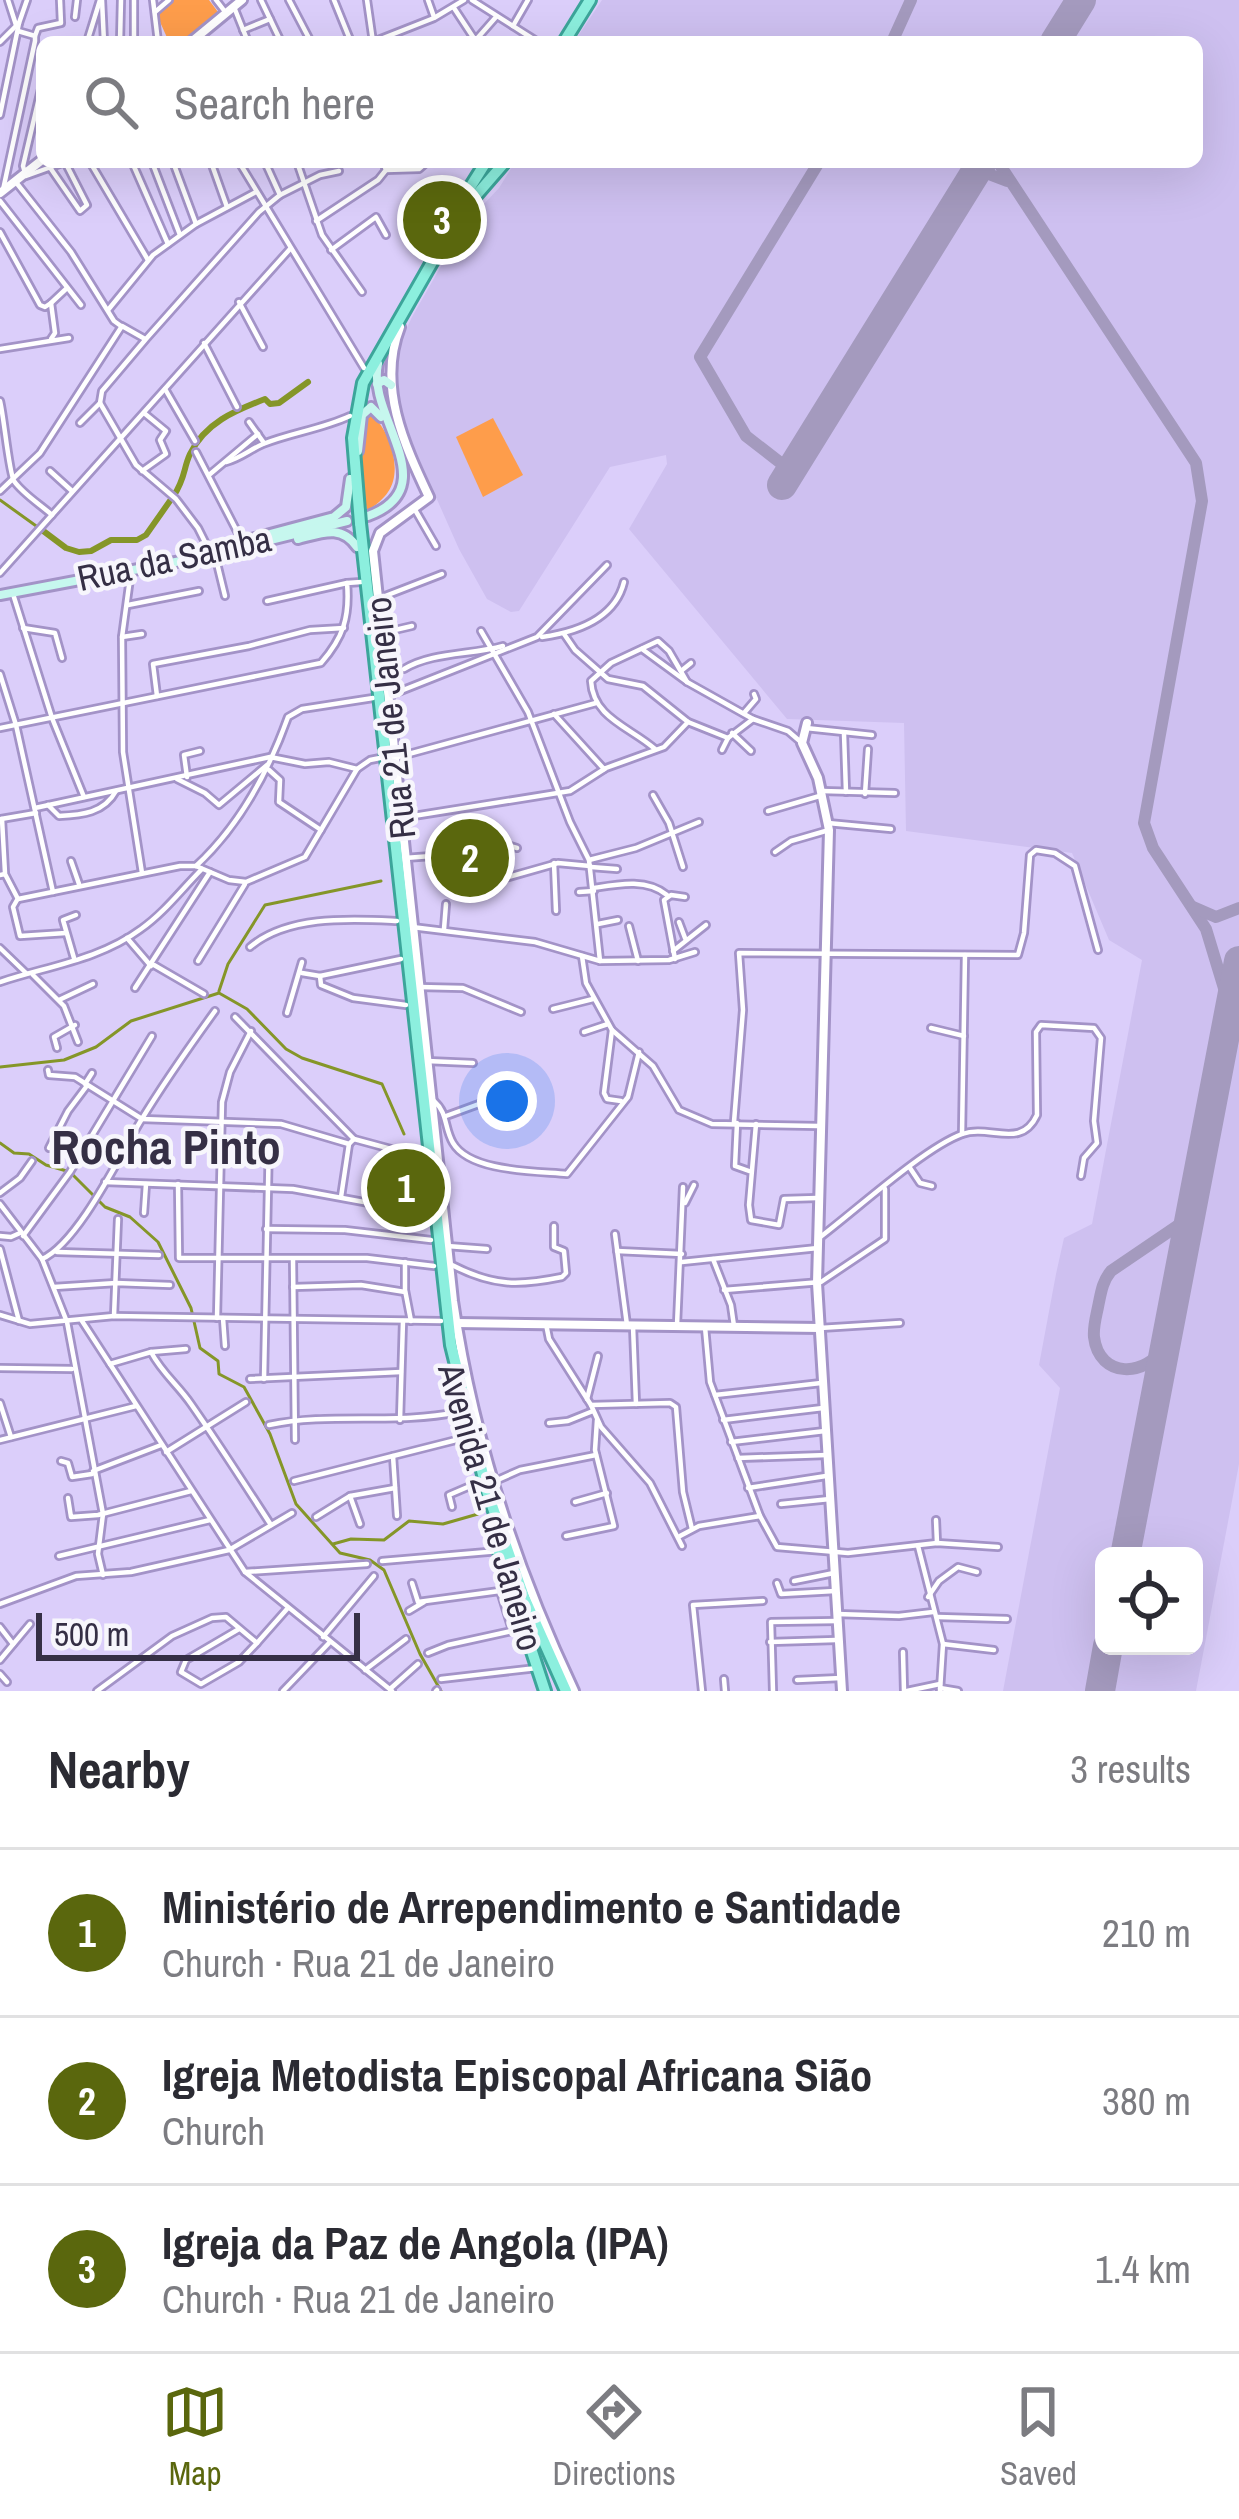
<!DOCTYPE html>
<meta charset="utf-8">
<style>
:root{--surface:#fff;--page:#f2f2f3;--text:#2b2b33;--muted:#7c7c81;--line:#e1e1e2;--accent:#5a670d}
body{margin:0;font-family:"Archivo Narrow",sans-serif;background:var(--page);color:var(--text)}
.controls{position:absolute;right:36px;bottom:36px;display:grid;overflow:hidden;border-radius:18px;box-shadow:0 12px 48px #0002}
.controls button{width:108px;height:108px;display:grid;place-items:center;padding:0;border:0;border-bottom:3px solid var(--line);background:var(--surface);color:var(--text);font:60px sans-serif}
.scale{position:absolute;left:36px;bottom:30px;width:324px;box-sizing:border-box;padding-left:12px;border:6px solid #352f45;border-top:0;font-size:33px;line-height:42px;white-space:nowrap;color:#352f45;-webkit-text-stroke:9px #f7f6fc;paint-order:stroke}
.you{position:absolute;left:507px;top:1101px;width:42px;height:42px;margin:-30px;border:9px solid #fff;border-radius:50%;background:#1a73e8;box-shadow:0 0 0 18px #1a73e833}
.badge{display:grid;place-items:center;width:78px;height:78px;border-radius:50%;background:var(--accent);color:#fff;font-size:39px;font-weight:700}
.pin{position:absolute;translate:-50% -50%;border:6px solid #fff;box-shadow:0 3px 12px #0006}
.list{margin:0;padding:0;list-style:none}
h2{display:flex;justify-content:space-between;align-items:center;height:156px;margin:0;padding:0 48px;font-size:51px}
h2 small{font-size:39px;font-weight:400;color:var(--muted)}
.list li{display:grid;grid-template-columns:78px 1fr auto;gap:36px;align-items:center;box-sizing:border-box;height:168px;padding:0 48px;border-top:3px solid var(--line)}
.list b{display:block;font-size:45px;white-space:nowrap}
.list p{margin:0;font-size:39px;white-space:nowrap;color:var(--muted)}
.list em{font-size:39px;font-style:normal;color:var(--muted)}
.icon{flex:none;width:66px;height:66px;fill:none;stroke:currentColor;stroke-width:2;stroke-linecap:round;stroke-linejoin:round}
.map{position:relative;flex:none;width:1239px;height:1691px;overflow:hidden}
.search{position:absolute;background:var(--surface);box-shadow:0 12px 48px #0002;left:36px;right:36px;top:36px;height:132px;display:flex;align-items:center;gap:30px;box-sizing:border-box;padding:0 42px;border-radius:18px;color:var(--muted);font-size:45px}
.sheet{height:660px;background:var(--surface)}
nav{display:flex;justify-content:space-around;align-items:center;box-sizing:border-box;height:168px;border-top:3px solid var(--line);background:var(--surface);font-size:33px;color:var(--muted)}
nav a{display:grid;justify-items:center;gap:6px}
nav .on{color:var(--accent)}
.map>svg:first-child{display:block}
.built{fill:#cec0f0;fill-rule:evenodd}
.green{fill:#fe9d4b}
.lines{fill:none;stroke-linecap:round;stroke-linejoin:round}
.stream{stroke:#859628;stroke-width:3}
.canal{stroke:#859628;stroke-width:6}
.taxiway{stroke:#a49abe;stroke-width:12}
.runway{stroke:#a49abe;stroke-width:30}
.minor-casing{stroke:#a393c7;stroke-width:10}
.tertiary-casing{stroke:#a393c7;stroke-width:14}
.secondary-casing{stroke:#a393c7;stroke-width:14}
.primary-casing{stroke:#3ca59a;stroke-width:16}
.minor{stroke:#fff;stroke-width:4.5}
.tertiary{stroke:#fff;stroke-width:8}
.secondary{stroke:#c6f7ee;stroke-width:8}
.primary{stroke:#8cefde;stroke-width:10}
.primary-bridge-casing{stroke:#3ca59a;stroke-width:16;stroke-linecap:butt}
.primary-bridge{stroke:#8cefde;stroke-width:10}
.labels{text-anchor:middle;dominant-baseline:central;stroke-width:9;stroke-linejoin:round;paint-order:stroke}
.street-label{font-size:36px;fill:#352f45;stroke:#f7f6fc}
.district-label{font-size:48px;font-weight:bold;fill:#352f45;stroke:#f7f6fc}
</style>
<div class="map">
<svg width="1239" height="1691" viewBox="0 0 1239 1691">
<rect width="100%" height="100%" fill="#dbcefa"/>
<path class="built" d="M602,0H1239V1464L1196,1691H1003L1060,1388L1039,1365L1056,1274L1064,1238L1092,1224L1142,960L1109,940L1072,853L906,831L904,723L787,719L629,529L667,464L666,455L610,467L519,611L511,612L487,599L459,549L415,450L402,413L395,366L399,344L412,317L465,224L499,188L515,162H1197V42H574ZM1104,1556H1194V1646H1104Z"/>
<g class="green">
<polygon points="172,0 209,0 218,12 181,42 169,42 156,13"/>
<path d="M368,412C389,426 404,470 388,492C383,500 373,507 367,511C363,481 353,440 368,412Z"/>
<polygon points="493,418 523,475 483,497 456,437"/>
</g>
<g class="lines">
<g class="stream">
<polyline points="0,500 39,528"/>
<polyline points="219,991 228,964 265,905 381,881"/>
<polyline points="0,1067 64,1060 96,1047 131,1021 219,993 247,1009 286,1049 302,1058 382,1084 404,1134"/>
<polyline points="0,1143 14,1153 29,1154 46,1165 70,1172 105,1207 130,1217 158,1242 191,1308 200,1348 218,1361 219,1374 244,1387 270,1434 296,1504 340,1553 370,1560 384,1570 420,1654 441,1691"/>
<polyline points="333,1544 351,1539 384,1540 409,1521 443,1524 478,1514"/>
</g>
<g class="canal">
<path d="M173,497C186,477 183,469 190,454C205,423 234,411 265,399L270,404L279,403L308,382"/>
<polyline points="42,530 66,548 79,552 91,551 111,540 137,540 146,535 172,498"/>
</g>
<g class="taxiway">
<polyline points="892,42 911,0"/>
<polyline points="998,162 1196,463 1202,501 1144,823 1153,848 1206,929 1230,1008"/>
<polyline points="971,179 986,173 1007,181"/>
<polyline points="791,471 746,436 700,357 819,162"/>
<polyline points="1193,907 1216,917 1239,908"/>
<path d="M1165,1345C1147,1378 1099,1379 1094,1337C1093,1327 1096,1317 1098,1307C1101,1293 1102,1282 1111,1271L1189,1218"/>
</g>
<g class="runway">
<polyline points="1055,42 1081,0"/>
<polyline points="782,485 982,162"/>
<polyline points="1125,1556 1239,961"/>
<polyline points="1100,1691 1108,1646"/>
</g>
<g class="minor-casing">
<g id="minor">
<polyline points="8,0 16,25"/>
<polyline points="102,0 104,42"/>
<polyline points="153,0 158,42"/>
<polyline points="216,0 226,13"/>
<polyline points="261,0 281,42"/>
<polyline points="289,0 311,42"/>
<polyline points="334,0 351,42"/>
<polyline points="367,0 373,42"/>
<polyline points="428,0 434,17"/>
<polyline points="472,0 538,42"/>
<polyline points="234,7 248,42"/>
<polyline points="454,8 475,40"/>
<polyline points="155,12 169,0"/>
<polyline points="75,17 77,0"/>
<polyline points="513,26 528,0"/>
<polyline points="243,30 270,19"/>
<polyline points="35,36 38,28 61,23 60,0"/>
<polyline points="0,42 19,23 27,0"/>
<polyline points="87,42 100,0"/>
<polyline points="120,42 121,0"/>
<polyline points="134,42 134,0"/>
<polyline points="373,42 434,18 464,0"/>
<polyline points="474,42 496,17"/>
<polyline points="0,115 19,23"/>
<polyline points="90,162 148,260"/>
<polyline points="132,162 168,244"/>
<polyline points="152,162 180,235"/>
<polyline points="173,162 196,224"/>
<polyline points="211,162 227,207"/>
<polyline points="239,162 364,368"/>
<polyline points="297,162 322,235 362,292"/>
<polyline points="51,169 80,211 87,205 65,162"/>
<polyline points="386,170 419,169 427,162"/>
<polyline points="25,173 23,166 42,85"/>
<polyline points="26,176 65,162"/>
<polyline points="15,181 71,252 114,321 121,326"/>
<polyline points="3,190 35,41 35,36 18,31"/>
<polyline points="280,195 320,175 339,171"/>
<polyline points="0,201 81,305"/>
<polyline points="316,221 378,180 386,170 383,162"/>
<polyline points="0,232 40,305 45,307 51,303"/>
<polyline points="331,250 376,217 386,235"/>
<polyline points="239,302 263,347"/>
<polyline points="108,310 153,255 196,224 256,192"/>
<polyline points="51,339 55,333 51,303 67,288"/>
<polyline points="204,343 237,407"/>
<polyline points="0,349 69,338"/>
<polyline points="165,389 195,441"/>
<path d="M0,401C4,417 9,473 14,481C23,494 41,505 52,515"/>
<polyline points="100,403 136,465 176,499 198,528 209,550"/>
<polyline points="249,422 264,443"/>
<polyline points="80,423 100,403 102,391 146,339 259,212 280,195 265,162"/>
<polyline points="196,452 242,541"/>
<path d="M226,462C241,458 249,450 263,444C290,433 322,429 350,416"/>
<polyline points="50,471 72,491"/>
<polyline points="142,471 166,454 160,440 166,431 144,413"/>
<polyline points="209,475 258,434"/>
<polyline points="0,491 40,453 122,326 145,339"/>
<polyline points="414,508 436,546"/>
<polyline points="215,555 225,596"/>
<polyline points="131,571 122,637 123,752 142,873"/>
<polyline points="0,573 290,249"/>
<polyline points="13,594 52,718 84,797"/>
<polyline points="380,598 442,574"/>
<polyline points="267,601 347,583"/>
<polyline points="128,605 199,591"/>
<polyline points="23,628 55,633 62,658"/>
<polyline points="481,631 528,712 570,822 589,860 600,961"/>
<polyline points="382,633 412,626"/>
<polyline points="564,634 575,650 608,679 643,686 688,722 728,738 753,719 788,731 802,743"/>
<polyline points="122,637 142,634"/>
<path d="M542,637C577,632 615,619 624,582"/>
<polyline points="642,649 687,682 753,719"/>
<path d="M404,669C432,652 471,655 503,646"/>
<polyline points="681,671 691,663"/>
<polyline points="0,674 16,725 53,892"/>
<polyline points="157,696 153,664 249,646 310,630 344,628"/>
<polyline points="388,696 537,637 607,565"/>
<polyline points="744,713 756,699 754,694"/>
<polyline points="554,714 604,769"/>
<path d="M0,728L321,663C343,638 350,617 347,583L361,582"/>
<polyline points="806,728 872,735"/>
<polyline points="732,733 751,751"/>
<polyline points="844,734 846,792"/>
<path d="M655,749C630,727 593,718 591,681L611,663L658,641L669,651L687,682"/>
<polyline points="722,750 728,738"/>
<polyline points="394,758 596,703"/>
<polyline points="269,770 280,780 279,802 321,830"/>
<polyline points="187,777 184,755 200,751"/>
<polyline points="177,779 205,793 219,805 267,765"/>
<polyline points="822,791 895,793"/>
<polyline points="865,794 868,749"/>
<polyline points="653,795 669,823 683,867"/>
<path d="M48,805L59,816C82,815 104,813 116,791"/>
<polyline points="35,808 270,757 305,764 329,762 357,769"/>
<polyline points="768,811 823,795"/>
<polyline points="401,818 570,791 606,768 664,747 688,722"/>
<polyline points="1,819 36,813"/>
<polyline points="2,819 5,873"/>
<polyline points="828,823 891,829"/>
<polyline points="775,852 791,841 829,830"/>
<polyline points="405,858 458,854 504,844 517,848"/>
<polyline points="589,860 636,848 699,822"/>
<polyline points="71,861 79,884"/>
<polyline points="554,863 556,911"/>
<path d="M196,866C240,825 269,770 288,717L302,709L373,698"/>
<polyline points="591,867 617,869"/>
<polyline points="0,875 5,874 18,899 180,866 196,866 229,880 246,882 305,857 357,769 370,760 380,758"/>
<polyline points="471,883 491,882 558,863 590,866"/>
<path d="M594,888C618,884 647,878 667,895"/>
<polyline points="579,892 594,891"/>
<polyline points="17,900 13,907 20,936 66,933"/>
<polyline points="679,922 685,938"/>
<polyline points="598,924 618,920"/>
<polyline points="629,926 638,961"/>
<polyline points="412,927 535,942 600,961 669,960 695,952"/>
<polyline points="444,929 446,904"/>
<polyline points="127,938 151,966"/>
<path d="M250,947C288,915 350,919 397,921"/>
<polyline points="0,948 26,973"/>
<polyline points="673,951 706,925"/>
<polyline points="582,956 586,983 612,1030 653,1066 679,1110 712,1124 818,1126"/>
<polyline points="74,958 63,920 76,915"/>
<polyline points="675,959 664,900 671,895 685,897"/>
<polyline points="198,961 245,884"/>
<polyline points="154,965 204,994"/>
<polyline points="302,973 320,976 321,985 353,998 406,1005"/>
<polyline points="33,975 64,1006 78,1042"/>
<polyline points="320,976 401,959"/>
<path d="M0,982C48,966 99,960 141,929C164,913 182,889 202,869"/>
<polyline points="419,987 463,988 521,1012"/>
<polyline points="135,988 210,872"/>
<polyline points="59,1000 93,984"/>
<polyline points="553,1009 593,999"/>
<polyline points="287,1013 302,962"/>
<polyline points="235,1017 354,1139"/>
<polyline points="931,1028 964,1036"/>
<polyline points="612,1030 604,1093 607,1099 621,1101"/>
<polyline points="584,1032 608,1024"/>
<polyline points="57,1048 54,1037 75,1025"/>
<polyline points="427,1061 473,1063"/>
<polyline points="48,1070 49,1075 75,1077 142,1119 281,1124 349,1144 354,1139 391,1149 409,1160 416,1210"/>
<polyline points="85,1084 92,1073"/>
<path d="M434,1101C448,1113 444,1128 453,1143C470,1172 535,1171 567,1174L628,1097L639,1052"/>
<polyline points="446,1116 487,1101"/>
<polyline points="734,1122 743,1010 739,953 1018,955 1024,933 1030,855 1036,850 1055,853 1075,866 1098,950"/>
<polyline points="737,1123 735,1166 749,1171"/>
<polyline points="756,1124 749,1205 751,1220 779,1225 784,1199 817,1198"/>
<polyline points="962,1134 965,955"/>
<polyline points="49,1148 68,1111 86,1087"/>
<polyline points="910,1168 920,1183 932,1186"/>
<polyline points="105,1182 293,1189 429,1214"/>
<polyline points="178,1184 179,1258 367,1258 434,1266"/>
<polyline points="0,1193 20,1178 32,1161"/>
<polyline points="341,1197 349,1144"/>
<polyline points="685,1203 694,1185"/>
<polyline points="0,1204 42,1259 67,1322 103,1514 98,1554 103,1575"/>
<polyline points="144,1213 146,1184"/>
<polyline points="266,1229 345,1230 431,1240"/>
<polyline points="615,1234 627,1325"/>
<polyline points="0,1236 11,1237 20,1233"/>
<polyline points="23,1236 70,1172 152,1036"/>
<path d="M819,1238C855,1211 924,1148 962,1134C990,1124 1021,1150 1037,1115L1036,1032L1041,1025L1094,1028L1101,1038L1094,1121L1097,1143L1084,1158L1081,1176"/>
<polyline points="447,1246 487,1249"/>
<polyline points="0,1249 19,1321"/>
<polyline points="617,1251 682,1254"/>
<polyline points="57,1252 159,1255"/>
<path d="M42,1259C78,1243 119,1157 140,1122C163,1084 189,1047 215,1011"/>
<polyline points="713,1259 731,1305 734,1326"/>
<polyline points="293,1260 295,1440"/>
<polyline points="405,1262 405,1290 411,1321"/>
<polyline points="682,1262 818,1248"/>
<path d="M452,1265C493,1286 518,1286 562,1277L566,1273L564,1251L554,1247V1226"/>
<polyline points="54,1287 116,1283 170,1285"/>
<polyline points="293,1287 361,1285 405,1292"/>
<polyline points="724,1290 821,1282 885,1239 885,1189"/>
<polyline points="0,1315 30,1324 114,1316 441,1321"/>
<polyline points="114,1316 118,1219"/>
<polyline points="217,1318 222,1102 230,1072 251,1031"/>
<polyline points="223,1318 225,1346"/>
<polyline points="82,1321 245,1572 392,1691"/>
<polyline points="546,1324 549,1339 591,1405 601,1427 650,1483 682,1546"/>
<polyline points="677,1325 683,1187"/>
<polyline points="633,1326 636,1404"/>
<polyline points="705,1327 710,1382 760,1516 777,1547 848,1553 937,1543 998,1547"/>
<polyline points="820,1328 900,1323"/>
<path d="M151,1352C162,1373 178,1385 191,1404C219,1444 245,1485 271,1525"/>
<polyline points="110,1364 151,1352 186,1349"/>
<polyline points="0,1368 72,1369"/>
<polyline points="250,1379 401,1372"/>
<polyline points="264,1379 269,1139"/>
<polyline points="715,1395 821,1383"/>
<polyline points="587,1399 598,1356"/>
<polyline points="0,1403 11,1437"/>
<polyline points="591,1405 670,1403 676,1407 683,1492 692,1529"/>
<polyline points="400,1420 403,1321"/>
<polyline points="723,1420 823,1408"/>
<polyline points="549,1423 568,1421 593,1411"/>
<path d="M269,1425C331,1412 395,1425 458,1412"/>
<polyline points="0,1440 136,1406"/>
<polyline points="731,1442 825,1431"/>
<polyline points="166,1452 246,1402"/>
<polyline points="393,1456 397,1516"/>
<polyline points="738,1458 827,1455"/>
<polyline points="61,1461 68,1463 72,1477 92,1474"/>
<polyline points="93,1471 161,1445"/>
<polyline points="294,1481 464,1438"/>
<polyline points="493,1482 520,1470 596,1455"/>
<polyline points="748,1488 826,1476"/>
<polyline points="350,1496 360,1524"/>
<polyline points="68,1498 71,1517 98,1515 191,1491"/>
<polyline points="575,1502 607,1493"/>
<polyline points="781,1504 830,1499"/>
<polyline points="452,1507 449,1495 477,1483"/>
<polyline points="316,1517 350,1496 395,1488"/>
<polyline points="936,1520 937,1543"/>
<polyline points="566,1536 614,1526 595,1450 597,1420"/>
<polyline points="680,1536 699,1526 760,1516"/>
<polyline points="918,1546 943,1644 940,1691"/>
<polyline points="59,1556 210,1520"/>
<polyline points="382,1561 499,1551"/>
<polyline points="245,1572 367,1564"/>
<polyline points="794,1581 834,1573"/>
<polyline points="412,1583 418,1602 507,1590"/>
<polyline points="777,1583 781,1594 835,1591"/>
<polyline points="500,1591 512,1630"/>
<polyline points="928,1597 939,1581 958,1567 977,1572"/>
<polyline points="0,1604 76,1576 131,1572 229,1550 292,1513"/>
<polyline points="409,1611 424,1602"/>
<polyline points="837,1614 899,1616 933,1612"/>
<polyline points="938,1617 1007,1619"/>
<polyline points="0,1627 13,1644"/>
<polyline points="239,1629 186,1660 181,1672 201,1684 239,1662 257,1643"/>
<polyline points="323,1637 374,1576"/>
<polyline points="770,1642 836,1640"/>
<polyline points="943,1644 994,1650"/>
<polyline points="903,1652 904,1691"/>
<polyline points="428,1653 448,1645 521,1629"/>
<polyline points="0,1660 30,1624"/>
<polyline points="365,1670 406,1639"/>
<polyline points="0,1674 7,1682"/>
<polyline points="441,1679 537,1668"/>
<polyline points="724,1679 725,1691"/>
<polyline points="797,1680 841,1678"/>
<polyline points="940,1688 958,1691"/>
<polyline points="390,1689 418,1664"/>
<polyline points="97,1691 172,1636 212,1618 226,1617 257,1643 287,1609"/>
<polyline points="283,1691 329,1643"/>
<polyline points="436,1691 437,1690"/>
<polyline points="702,1691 693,1605 763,1601"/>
<polyline points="773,1691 771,1622 837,1621"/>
<polyline points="907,1691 940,1684"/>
</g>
</g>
<g class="tertiary-casing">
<g id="tertiary">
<polyline points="191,42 242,0"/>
<polyline points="0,193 42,160"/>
<path d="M400,327C377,386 404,444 429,497L380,533L373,551L453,1301C473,1438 515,1566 574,1691"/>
<polyline points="807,723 802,743 818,778 829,830 817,1283 842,1691"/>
<polyline points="456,1323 820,1328"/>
</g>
</g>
<g class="secondary-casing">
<g id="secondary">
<polyline points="377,384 384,380 391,385"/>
<polyline points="358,451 362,415 371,407 381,417"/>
<path d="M368,516C447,487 366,416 378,364"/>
<path d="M298,539C322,533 341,524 357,547"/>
<polyline points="210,550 334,517 346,507 350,479"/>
<polyline points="0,595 202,557 347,521"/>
</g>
</g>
<g class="primary-casing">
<g id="primary">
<polyline points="564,42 590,0"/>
<polyline points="459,205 486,162"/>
<polyline points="359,511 353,438 363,383 459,215 505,162"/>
<polyline points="360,523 451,1345 487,1491 524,1597 566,1691"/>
<polyline points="492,1530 545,1691"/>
</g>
</g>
<use href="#minor" class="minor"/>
<use href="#tertiary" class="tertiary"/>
<use href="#secondary" class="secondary"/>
<use href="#primary" class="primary"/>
<g class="primary-bridge-casing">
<polyline id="primary-bridge" points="359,511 360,523"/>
</g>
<use href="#primary-bridge" class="primary-bridge"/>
</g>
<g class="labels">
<g class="street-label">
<text transform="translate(174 558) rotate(-12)">Rua da Samba</text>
<text transform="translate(390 718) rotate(-96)">Rua 21 de Janeiro</text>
<text transform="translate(491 1507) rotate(74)">Avenida 21 de Janeiro</text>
</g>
<g class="district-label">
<text x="166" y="1146">Rocha Pinto</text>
</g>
</g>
</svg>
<div class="controls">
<button><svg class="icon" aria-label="locate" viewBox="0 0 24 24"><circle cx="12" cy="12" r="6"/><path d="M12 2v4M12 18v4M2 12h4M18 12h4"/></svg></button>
</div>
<div class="scale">500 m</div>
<div class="you"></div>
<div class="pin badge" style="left:406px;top:1188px">1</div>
<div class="pin badge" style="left:470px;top:858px">2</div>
<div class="pin badge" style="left:442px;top:220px">3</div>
<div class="search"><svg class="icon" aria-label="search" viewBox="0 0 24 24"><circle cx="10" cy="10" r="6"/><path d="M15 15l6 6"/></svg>Search here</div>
</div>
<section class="sheet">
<h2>Nearby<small>3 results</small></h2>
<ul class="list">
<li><span class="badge">1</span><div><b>Ministério de Arrependimento e Santidade</b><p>Church · Rua 21 de Janeiro</p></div><em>210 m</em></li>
<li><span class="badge">2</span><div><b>Igreja Metodista Episcopal Africana Sião</b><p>Church</p></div><em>380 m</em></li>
<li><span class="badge">3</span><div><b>Igreja da Paz de Angola (IPA)</b><p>Church · Rua 21 de Janeiro</p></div><em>1.4 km</em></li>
</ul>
</section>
<nav>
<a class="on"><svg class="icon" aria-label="map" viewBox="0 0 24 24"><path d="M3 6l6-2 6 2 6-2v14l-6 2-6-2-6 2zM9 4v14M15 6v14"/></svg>Map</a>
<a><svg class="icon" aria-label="directions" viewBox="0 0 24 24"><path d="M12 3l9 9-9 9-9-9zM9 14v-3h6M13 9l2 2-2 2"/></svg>Directions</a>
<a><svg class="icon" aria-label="saved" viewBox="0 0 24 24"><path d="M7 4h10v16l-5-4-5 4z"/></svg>Saved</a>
</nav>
